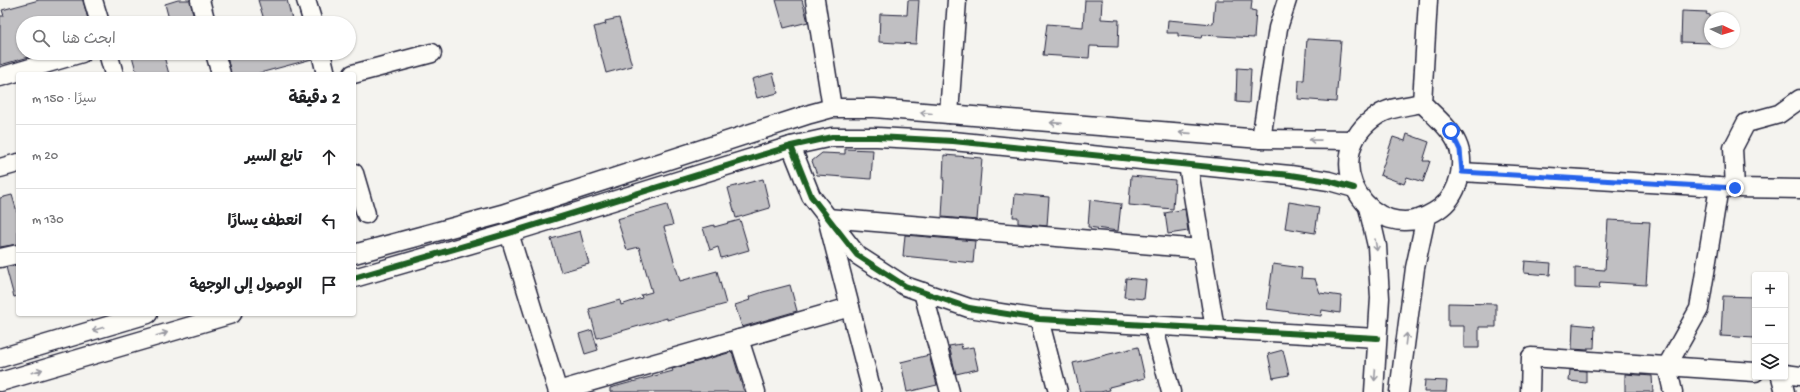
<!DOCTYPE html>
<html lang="ar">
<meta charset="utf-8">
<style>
:root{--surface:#fff;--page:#f6f6f6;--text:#202124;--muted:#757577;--line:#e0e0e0}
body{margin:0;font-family:"Gochi Hand","Playpen Sans Arabic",sans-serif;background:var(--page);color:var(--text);direction:rtl}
.controls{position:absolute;right:12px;bottom:12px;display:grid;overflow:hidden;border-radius:4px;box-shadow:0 1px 3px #0004}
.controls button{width:36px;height:36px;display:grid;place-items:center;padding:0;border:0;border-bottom:1px solid var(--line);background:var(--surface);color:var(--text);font:20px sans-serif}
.compass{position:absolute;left:1704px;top:12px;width:36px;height:36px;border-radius:50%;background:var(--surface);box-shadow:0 1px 3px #0004;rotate:94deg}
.stop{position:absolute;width:12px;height:12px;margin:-9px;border:3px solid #2563eb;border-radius:50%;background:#fff}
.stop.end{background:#2563eb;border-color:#fff;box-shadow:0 1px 4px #0008}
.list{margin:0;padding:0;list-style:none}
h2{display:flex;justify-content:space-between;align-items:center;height:52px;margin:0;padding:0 16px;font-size:17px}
h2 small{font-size:13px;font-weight:400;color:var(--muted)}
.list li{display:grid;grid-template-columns:26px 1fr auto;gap:12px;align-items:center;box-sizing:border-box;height:64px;padding:0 16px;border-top:1px solid var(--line)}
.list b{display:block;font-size:15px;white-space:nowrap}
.list em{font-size:13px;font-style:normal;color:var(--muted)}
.icon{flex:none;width:22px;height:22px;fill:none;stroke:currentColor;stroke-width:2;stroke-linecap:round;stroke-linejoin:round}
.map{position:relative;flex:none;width:1800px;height:392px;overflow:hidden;direction:ltr}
.search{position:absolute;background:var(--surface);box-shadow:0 1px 3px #0004;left:16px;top:16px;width:340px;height:44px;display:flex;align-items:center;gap:10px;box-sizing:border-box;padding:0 14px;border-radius:22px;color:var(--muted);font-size:15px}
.panel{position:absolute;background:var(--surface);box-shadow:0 1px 3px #0004;left:16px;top:72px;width:340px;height:244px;border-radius:4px;direction:rtl}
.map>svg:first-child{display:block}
.building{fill:#c0bfc2;stroke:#22223b}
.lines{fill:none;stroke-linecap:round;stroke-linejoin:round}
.minor-casing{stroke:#22223b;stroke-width:21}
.minor{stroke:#fdfcf7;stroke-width:18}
.cycleway-casing{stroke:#fdfcf7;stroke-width:8}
.cycleway{stroke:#1b5e20;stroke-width:6}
.oneway{stroke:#9a9aa2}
.route{stroke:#2563eb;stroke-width:5}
</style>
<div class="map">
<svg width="1800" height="392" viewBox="0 0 1800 392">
<rect width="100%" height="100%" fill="#f4f3ef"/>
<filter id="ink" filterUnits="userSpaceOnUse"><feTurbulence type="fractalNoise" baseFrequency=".025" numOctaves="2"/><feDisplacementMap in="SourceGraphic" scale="8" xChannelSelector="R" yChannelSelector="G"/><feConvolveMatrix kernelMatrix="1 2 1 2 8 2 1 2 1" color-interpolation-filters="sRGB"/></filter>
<g filter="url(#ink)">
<g class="building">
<polygon points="39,0 83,0 89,23 23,23 23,53 44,53 0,65 0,16 4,16 2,10"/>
<polygon points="178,0 190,0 195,23 170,23 165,4"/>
<polygon points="258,0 287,0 293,23 265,23"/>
<polygon points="776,0 802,0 808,22 784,28"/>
<polygon points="908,0 919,0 916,44 879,42 880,14 907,15"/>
<polygon points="1085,0 1102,0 1101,19 1119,20 1118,47 1090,46 1089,58 1043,55 1047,24 1083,27"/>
<polygon points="1215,0 1252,0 1251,10 1256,11 1254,38 1202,35 1201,38 1178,36 1178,33 1167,33 1168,20 1213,24"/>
<polygon points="1682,11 1707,12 1706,14 1710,15 1710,43 1681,42"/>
<polygon points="619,18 632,66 606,73 594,27 606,24 605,21"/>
<polygon points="1307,39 1341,41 1336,102 1298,99 1299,80 1304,80"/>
<polygon points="144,53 163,53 169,74 137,74 132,56"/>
<polygon points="226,53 311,53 312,59 256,74 231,74"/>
<polygon points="1237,68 1251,69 1249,103 1236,102"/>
<polygon points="773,73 778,93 757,98 752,79"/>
<polygon points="1407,134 1429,142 1423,161 1430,161 1423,182 1407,177 1404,184 1380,175 1393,137 1405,141"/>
<polygon points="845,149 873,150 871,179 817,175 812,161 822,153 845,154"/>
<polygon points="944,155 982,158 977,220 942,217 944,180 943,180"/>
<polygon points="1131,176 1175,180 1173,209 1129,205"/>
<polygon points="763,179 770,208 736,218 728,188"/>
<polygon points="1015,194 1049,197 1047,226 1018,223 1018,217 1013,217"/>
<polygon points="12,195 18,215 18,244 0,247 0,198"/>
<polygon points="1090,200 1121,204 1118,231 1088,227"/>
<polygon points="1289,202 1319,207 1315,233 1285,228"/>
<polygon points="667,205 673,225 664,227 680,281 717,271 726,304 667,320 667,318 597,338 589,309 620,300 621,305 642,298 641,295 652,292 639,247 627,250 617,219"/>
<polygon points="1185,209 1188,231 1168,234 1165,213"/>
<polygon points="740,220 749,250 721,258 718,247 710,250 703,228 714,225 714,227"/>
<polygon points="1608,220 1650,222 1646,285 1600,282 1599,289 1575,288 1575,268 1605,270"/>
<polygon points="580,231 589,264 561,272 551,239"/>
<polygon points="905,235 975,241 973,263 903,256"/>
<polygon points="1525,261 1551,263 1550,275 1524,273"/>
<polygon points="1273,264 1302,268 1301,278 1315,279 1320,293 1341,296 1340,313 1322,310 1321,316 1267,309"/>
<polygon points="18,265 18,296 14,297 6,267"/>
<polygon points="1126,278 1146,280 1144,299 1124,297"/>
<polygon points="790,285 797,311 742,327 735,305 750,300 749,297 763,292"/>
<polygon points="1723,296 1755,297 1754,338 1721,336"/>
<polygon points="1448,303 1496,304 1496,327 1479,327 1479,348 1464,348 1464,326 1448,326"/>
<polygon points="1573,324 1595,326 1594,348 1588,348 1588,350 1572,349"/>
<polygon points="592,330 598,350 585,354 579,334"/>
<polygon points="961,344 962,349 973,347 978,369 956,374 949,346"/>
<polygon points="1138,347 1145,378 1109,387 1110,390 1100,392 1080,392 1073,363"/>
<polygon points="1283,350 1289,375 1273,378 1268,354"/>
<polygon points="732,352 744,392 610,392 610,388 673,371 672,369"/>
<polygon points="929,355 937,385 907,392 901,362"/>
<polygon points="1570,370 1586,371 1586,383 1569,381"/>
<polygon points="1625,374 1652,376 1653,392 1625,392"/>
<polygon points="1425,380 1447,381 1446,392 1424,392"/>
</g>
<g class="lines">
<g class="minor-casing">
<g id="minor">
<polyline points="93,0 100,23"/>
<polyline points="200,0 206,23"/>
<polyline points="306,0 313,23"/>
<polyline points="815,0 832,108"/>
<polyline points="108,53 114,74"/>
<polyline points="215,53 221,74"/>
<polyline points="321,53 326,74"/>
<polyline points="353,74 432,53"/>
<polyline points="0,77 82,53"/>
<path d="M1422,103C1448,129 1471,144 1457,185C1453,196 1445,206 1434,212C1372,250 1312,157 1378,115C1390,107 1408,106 1422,103Z"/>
<polyline points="1422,103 1428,0"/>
<polyline points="949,114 957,0"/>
<polyline points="1261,139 1278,28 1287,0"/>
<polyline points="791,146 811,196 857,255 905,286 969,308 1039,319 1377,338"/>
<polyline points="1188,165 1215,329"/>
<polyline points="0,168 18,163"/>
<polyline points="1461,172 1735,188 1800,189"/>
<polyline points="354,173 366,214"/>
<polyline points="1735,188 1733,148 1746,123 1779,114 1800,99"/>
<polyline points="1368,207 1377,246 1380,298 1374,392"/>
<polyline points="509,233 558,392"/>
<polyline points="354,254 502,214 810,114 832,108 874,108 1261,139 1354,140"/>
<polyline points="0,258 18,254"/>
<polyline points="354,278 509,233 791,146 832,137 877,137 953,141 1290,175 1329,181 1354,188"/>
<polyline points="923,292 950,392"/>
<polyline points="1039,319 1058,392"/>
<polyline points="1153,325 1171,392"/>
<polyline points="739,339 756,392"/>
<polyline points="0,358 148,314"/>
<polyline points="1785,374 1800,376"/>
<polyline points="1781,377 1785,392"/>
<polyline points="0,382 232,314"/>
<polyline points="558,391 850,307"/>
<polyline points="872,392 827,218 1201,249"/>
<polyline points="1399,392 1415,268 1426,217"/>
<polyline points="1530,392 1531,357 1755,372"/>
<polyline points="1673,392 1667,366 1699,309 1719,187"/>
</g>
</g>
<use href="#minor" class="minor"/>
<g class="cycleway-casing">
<g id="cycleway">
<polyline points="791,146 811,196 857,255 905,286 969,308 1039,319 1377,338"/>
<polyline points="354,278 509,233 791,146 832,137 877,137 953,141 1290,175 1329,181 1354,188"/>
</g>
</g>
<use href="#cycleway" class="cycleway"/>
</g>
<defs><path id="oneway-shaft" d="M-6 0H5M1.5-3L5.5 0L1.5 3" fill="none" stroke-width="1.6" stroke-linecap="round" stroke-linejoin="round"/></defs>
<g class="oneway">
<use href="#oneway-shaft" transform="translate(926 113) rotate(-175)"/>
<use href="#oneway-shaft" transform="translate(1056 123) rotate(-176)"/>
<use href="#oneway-shaft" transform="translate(1185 133) rotate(-176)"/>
<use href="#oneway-shaft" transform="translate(1315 140) rotate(-179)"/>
<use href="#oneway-shaft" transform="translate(1376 245) rotate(81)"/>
<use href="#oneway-shaft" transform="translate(98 329) rotate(163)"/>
<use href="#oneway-shaft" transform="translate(162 334) rotate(-16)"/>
<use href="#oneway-shaft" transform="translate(1406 339) rotate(-83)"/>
<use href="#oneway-shaft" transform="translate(37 371) rotate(-16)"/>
<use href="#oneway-shaft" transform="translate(1375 375) rotate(94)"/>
</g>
</g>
<g class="lines" filter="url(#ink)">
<polyline class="route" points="1451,131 1460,150 1462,172 1735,188"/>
</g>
</svg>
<div class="controls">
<button>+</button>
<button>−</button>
<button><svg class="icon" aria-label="layers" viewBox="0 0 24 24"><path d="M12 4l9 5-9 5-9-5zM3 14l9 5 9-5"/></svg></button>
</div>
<svg class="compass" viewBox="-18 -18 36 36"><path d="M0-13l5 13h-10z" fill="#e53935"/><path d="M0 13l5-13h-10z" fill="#757577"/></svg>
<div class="stop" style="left:1451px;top:131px"></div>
<div class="stop end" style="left:1735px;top:188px"></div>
<div class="search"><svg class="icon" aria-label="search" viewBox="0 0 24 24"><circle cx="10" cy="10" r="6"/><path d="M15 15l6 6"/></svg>ابحث هنا</div>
<section class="panel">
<h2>2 دقيقة<small>سيرًا · 150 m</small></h2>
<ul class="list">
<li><svg class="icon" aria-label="ahead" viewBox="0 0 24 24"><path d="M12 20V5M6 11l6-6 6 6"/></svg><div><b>تابع السير</b></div><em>20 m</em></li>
<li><svg class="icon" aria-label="left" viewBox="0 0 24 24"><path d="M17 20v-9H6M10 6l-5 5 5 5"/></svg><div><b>انعطف يسارًا</b></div><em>130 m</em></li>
<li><svg class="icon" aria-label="arrive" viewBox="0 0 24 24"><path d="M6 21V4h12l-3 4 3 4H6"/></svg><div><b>الوصول إلى الوجهة</b></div></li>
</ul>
</section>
</div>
